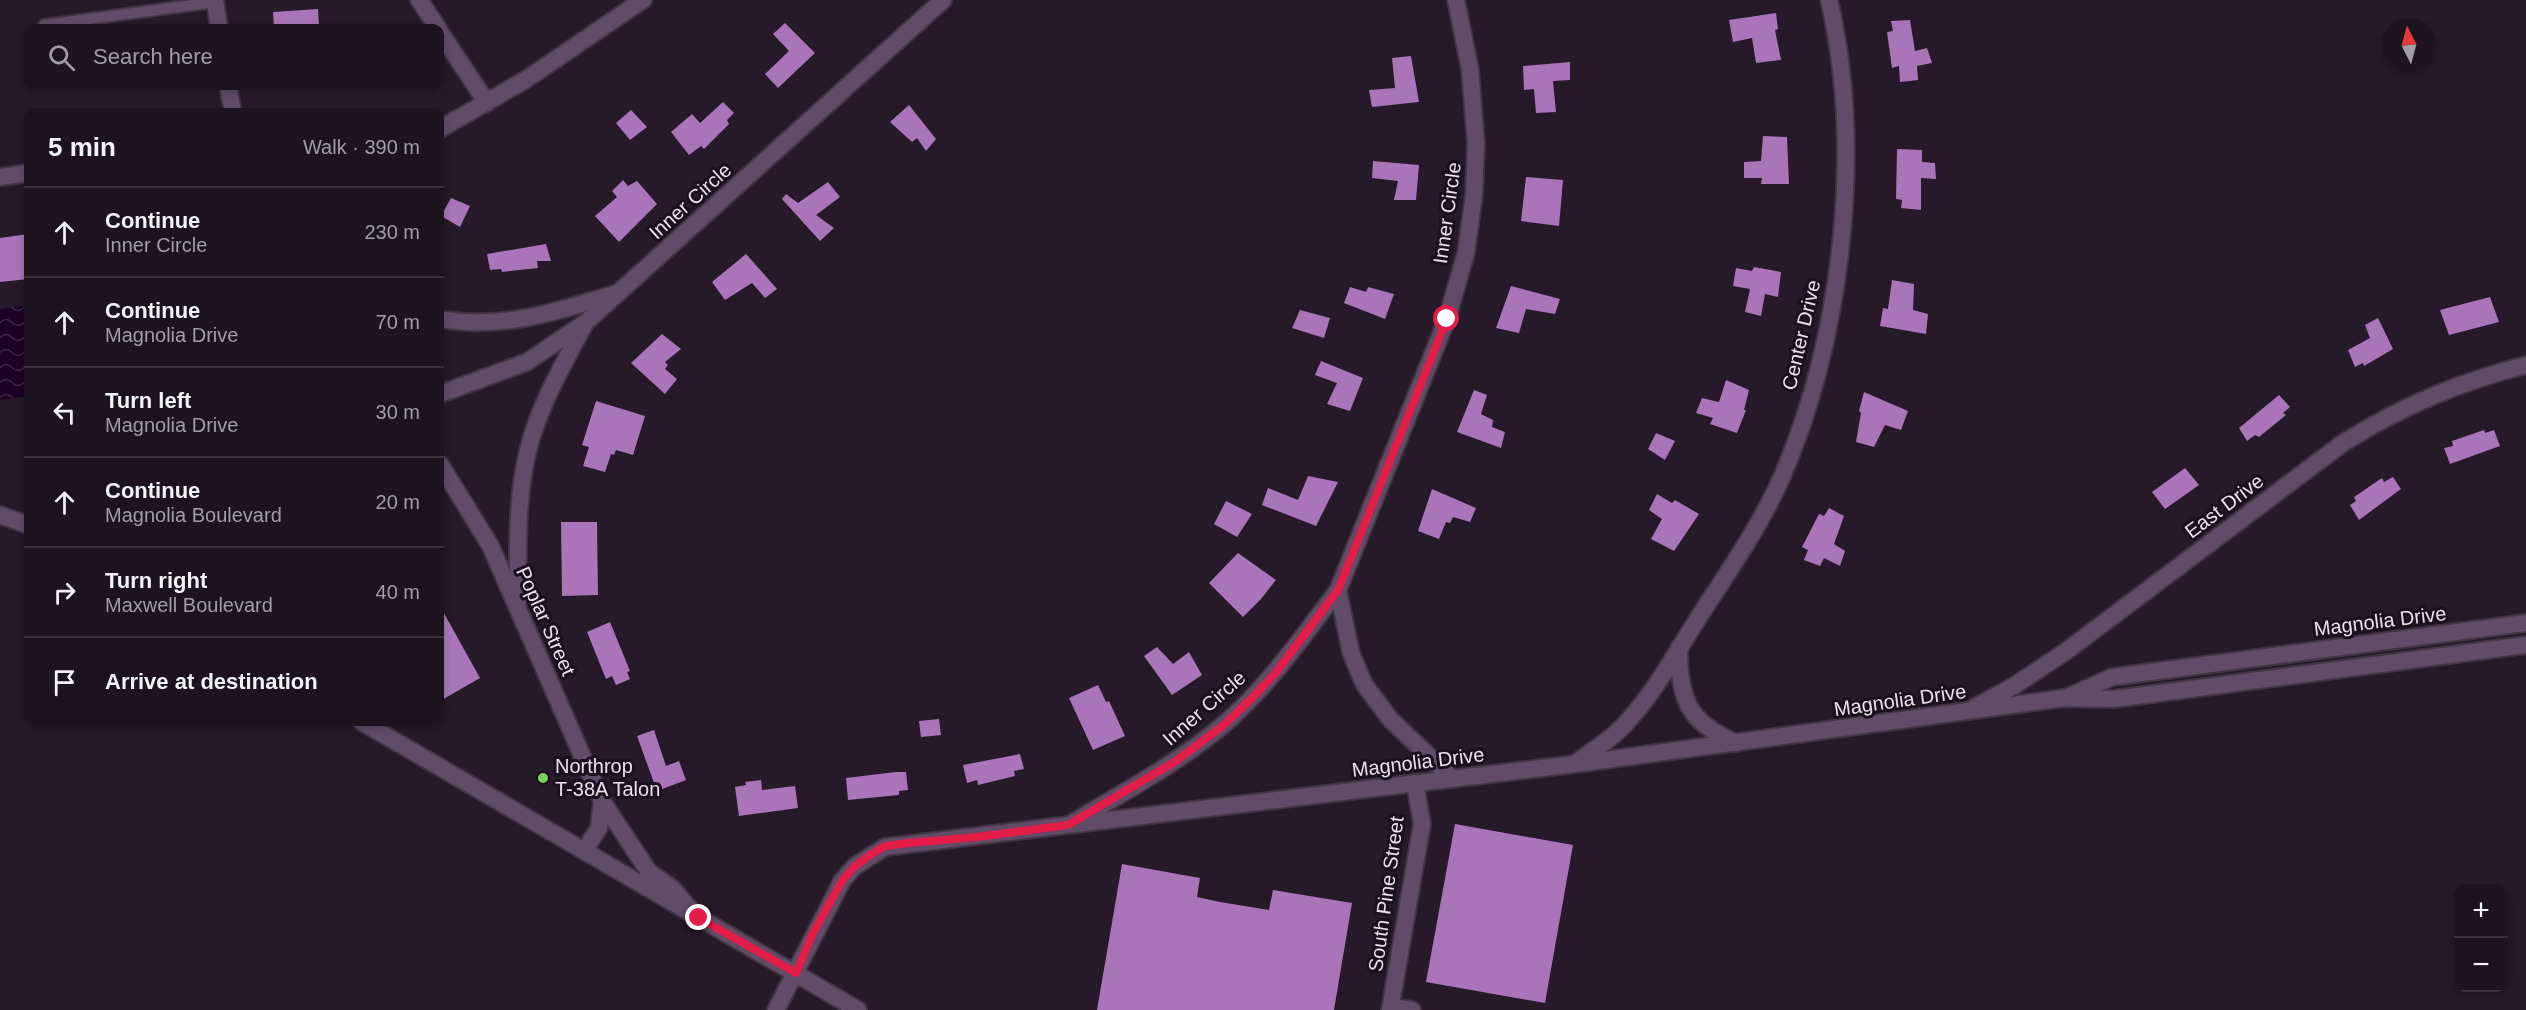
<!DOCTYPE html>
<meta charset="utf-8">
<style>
:root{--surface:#1c131f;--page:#29202c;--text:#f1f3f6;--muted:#a09ea4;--line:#3a323d}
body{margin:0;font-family:Arial,sans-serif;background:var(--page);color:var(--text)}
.controls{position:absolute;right:18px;bottom:18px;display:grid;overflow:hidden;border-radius:12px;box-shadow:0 3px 9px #0003}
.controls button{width:54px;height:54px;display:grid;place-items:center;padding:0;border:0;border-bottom:2px solid var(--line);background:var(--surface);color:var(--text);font:30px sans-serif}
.compass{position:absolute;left:2382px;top:18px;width:54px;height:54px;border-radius:50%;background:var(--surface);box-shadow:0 3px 9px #0003;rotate:354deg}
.stop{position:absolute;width:18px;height:18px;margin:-14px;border:4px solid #e11d48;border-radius:50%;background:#fff}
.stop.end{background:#e11d48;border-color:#fff;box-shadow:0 2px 6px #0008}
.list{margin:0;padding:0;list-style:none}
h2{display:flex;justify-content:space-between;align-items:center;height:78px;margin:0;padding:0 24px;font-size:26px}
h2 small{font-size:20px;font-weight:400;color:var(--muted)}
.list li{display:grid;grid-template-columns:39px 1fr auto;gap:18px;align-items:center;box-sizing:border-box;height:90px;padding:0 24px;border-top:2px solid var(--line)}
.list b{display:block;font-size:22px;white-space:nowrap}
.list p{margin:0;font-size:20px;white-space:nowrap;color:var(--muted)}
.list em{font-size:20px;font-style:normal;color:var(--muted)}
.icon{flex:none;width:33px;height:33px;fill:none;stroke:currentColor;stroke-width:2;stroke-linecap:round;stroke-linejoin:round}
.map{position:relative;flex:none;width:2526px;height:1010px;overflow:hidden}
.search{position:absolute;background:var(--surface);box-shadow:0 3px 9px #0003;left:24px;top:24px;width:420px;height:66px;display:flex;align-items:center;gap:15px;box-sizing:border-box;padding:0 21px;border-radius:12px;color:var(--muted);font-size:22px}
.panel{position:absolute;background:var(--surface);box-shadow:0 3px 9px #0003;left:24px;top:108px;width:420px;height:618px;border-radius:12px}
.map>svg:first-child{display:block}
.water{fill:url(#water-waves)}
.building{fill:#a975b8}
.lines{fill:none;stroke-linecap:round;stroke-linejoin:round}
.service-casing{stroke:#413544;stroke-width:14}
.minor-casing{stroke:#413544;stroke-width:20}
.service{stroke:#614c68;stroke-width:10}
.minor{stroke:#614c68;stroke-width:16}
.route{stroke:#e11d48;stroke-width:8}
.poi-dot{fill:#77d259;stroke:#1c0f20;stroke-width:2}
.labels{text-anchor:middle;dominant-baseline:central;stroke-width:6;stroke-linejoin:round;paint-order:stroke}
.street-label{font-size:20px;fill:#eae1ec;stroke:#1c0f20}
.poi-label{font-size:20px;fill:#eae1ec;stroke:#1c0f20;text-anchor:start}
</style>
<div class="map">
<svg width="2526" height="1010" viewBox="0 0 2526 1010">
<defs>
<pattern id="water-waves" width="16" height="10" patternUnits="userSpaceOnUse" patternTransform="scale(1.5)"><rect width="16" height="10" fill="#1d0026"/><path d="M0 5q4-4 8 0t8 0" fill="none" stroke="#3e2546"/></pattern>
</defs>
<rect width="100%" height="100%" fill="#261929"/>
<polygon class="water" points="28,305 28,396 0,400 0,309"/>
<g class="building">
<polygon points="318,9 319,28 274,28 273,12"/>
<polygon points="1776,13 1778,29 1775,30 1781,60 1756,63 1752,38 1733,42 1729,20"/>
<polygon points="1910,20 1915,51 1927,48 1932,63 1917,66 1918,80 1900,82 1899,66 1892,68 1887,32 1893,31 1891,21"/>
<polygon points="785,23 815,53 778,88 765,74 789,51 773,34"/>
<polygon points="1411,56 1419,102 1372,107 1369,90 1395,88 1392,58"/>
<polygon points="1570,62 1570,80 1553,81 1556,112 1536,113 1534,89 1524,90 1523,66"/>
<polygon points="723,102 734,113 727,120 729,124 704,149 701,146 689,155 671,132 692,114 700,123"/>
<polygon points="909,105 936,139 926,151 917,138 912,142 890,122"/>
<polygon points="631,110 647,127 630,140 616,123"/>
<polygon points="1763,136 1787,137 1789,184 1761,184 1762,178 1744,178 1744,162 1761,161"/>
<polygon points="1897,149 1922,150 1922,162 1935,163 1936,179 1921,178 1921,210 1901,208 1902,200 1896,199"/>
<polygon points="1373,161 1419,165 1416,200 1394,200 1398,181 1372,178"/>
<polygon points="1526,177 1563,180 1559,226 1521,221"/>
<polygon points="623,180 628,186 637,181 657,204 619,242 595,216 617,197 612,191"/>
<polygon points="828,182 840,197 816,215 834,228 820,241 782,199 786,194 798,203"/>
<polygon points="451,198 470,206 460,227 441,216"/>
<polygon points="28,234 28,279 0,282 0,238"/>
<polygon points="546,244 551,261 537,261 538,268 502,272 501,269 490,270 487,254"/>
<polygon points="746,254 777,289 765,298 752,283 725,300 712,282"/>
<polygon points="1754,267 1781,272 1778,297 1765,294 1761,316 1745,312 1750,289 1733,286 1736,268 1752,271"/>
<polygon points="1892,280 1914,284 1913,310 1928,314 1926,334 1880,326 1883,308 1888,309"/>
<polygon points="1511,286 1560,299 1555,314 1526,309 1519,333 1496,328"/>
<polygon points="1350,287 1366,292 1368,287 1394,294 1385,319 1344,303"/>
<polygon points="2490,297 2499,322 2449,335 2440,310"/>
<polygon points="1300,310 1330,318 1324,338 1292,328"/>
<polygon points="2378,318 2393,349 2364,366 2363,363 2355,367 2348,350 2370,338 2365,325"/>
<polygon points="662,334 681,349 665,362 668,365 665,369 677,379 665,394 631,363"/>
<polygon points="1321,361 1363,378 1350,411 1327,404 1337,383 1315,375"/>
<polygon points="1726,380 1749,390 1744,410 1746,410 1737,433 1710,424 1713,418 1696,413 1702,398 1719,402"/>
<polygon points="1474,390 1487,395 1481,414 1493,420 1492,427 1505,432 1501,448 1457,432"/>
<polygon points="1864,392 1908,411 1901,430 1885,425 1874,447 1856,442 1861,413 1859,411"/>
<polygon points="2279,395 2290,407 2283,413 2286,415 2259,437 2255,435 2247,441 2239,428"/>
<polygon points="596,401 645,416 633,455 616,450 614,455 611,454 605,472 583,466 589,447 582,445"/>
<polygon points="2484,430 2485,433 2494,430 2500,446 2450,464 2444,448 2453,446 2452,441"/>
<polygon points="1656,433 1675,441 1665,460 1648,449"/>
<polygon points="2185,468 2199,485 2165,509 2152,492"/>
<polygon points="1308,476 1338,482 1316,526 1262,505 1268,488 1298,500"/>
<polygon points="2393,477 2401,489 2359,520 2350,505 2356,501 2354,497 2382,478 2384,482"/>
<polygon points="1432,489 1476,508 1470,522 1453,517 1450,523 1446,522 1439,539 1418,531"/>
<polygon points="1657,494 1672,503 1675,500 1699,514 1674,551 1651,539 1662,519 1649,510"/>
<polygon points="1226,501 1252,514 1237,537 1214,524"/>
<polygon points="1829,508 1844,516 1834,544 1845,551 1840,566 1824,558 1820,566 1804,560 1808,550 1802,547 1819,514 1824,516"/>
<polygon points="561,522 597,522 598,595 562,596"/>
<polygon points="1238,553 1276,580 1261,599 1243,617 1209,583"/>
<polygon points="440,606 480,678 440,701"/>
<polygon points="610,622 630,671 627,672 630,679 616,685 612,676 606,679 587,632"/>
<polygon points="1157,647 1173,664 1189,652 1202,675 1172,695 1144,656"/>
<polygon points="1098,685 1106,702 1109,701 1125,736 1093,750 1069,698"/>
<polygon points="939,719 941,735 921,737 919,721"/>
<polygon points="654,730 666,766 679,761 686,780 657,791 637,736"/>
<polygon points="1020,754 1024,769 1014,771 1015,776 978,785 977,780 967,783 963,765"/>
<polygon points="896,772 906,772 908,790 899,791 899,795 848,800 846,778"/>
<polygon points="761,780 762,790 795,786 798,808 739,816 735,787 746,785 745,782"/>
<polygon points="1455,824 1573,845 1545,1003 1426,982"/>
<polygon points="1122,864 1200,878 1197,897 1220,902 1269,910 1273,890 1352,903 1334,1010 1097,1010"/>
</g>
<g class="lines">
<g class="service-casing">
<polyline id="service" points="44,25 215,2"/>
</g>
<g class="minor-casing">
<g id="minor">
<polyline points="215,0 219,28"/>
<polyline points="419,0 438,28"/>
<polyline points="440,32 487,103"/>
<polyline points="228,86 233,112"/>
<polyline points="440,129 525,80 643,0"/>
<polyline points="0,177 28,173"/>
<path d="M440,319C501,330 556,312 614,294"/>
<polyline points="440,394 527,362 586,322 943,0"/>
<polyline points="440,464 490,545 602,801 599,828 584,851"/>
<polyline points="0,515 28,525"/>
<path d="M518,601C518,551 516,500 528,450C539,406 563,365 584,325"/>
<path d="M1679,648C1679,698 1687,722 1736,743"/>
<polyline points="2070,696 2112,677 2526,623"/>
<path d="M1975,707L2014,686L2065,652L2343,443C2404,405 2457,383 2526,365"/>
<polyline points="362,722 858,1010"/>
<path d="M1576,763C1589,753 1604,744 1616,733C1650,702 1677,651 1702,612C1730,569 1760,526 1781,479C1842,339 1864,150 1829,0"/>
<polyline points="1453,779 1390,719 1364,684 1351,653 1338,590 1447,319 1466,253 1474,195 1476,144 1470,69 1456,0"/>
<polyline points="602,801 649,872 672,888 690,909"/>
<path d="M1074,822C1125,791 1177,764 1223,725C1268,687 1302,637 1338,590"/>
<polyline points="1391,1007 1412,1010"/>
<polyline points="776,1010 842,881 854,867 885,847 1575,764 2064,698 2114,699 2526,645"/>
<polyline points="1390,1010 1422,824 1415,783"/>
</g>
</g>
<use href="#service" class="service"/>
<use href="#minor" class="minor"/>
</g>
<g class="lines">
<polyline class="route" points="699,918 796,973 813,933 842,881 854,867 873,853 885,846 908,843 977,837 1068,825 1176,761 1224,725 1251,699 1274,675 1338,590 1447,319"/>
</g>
<circle class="poi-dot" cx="543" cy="778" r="6"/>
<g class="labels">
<g class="street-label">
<text transform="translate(690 201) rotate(-42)">Inner Circle</text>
<text transform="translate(1447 213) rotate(-82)">Inner Circle</text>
<text transform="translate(1801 335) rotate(-77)">Center Drive</text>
<text transform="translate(2224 506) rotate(-37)">East Drive</text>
<text transform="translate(546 621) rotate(66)">Poplar Street</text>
<text transform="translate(2380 621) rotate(-7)">Magnolia Drive</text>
<text transform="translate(1900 700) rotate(-8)">Magnolia Drive</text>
<text transform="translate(1204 708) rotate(-41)">Inner Circle</text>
<text transform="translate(1418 762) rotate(-7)">Magnolia Drive</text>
<text transform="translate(1386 894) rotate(-82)">South Pine Street</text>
</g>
<g class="poi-label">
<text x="555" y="766">Northrop<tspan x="555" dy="23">T-38A Talon</tspan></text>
</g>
</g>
</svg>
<div class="controls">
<button>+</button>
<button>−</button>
</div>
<svg class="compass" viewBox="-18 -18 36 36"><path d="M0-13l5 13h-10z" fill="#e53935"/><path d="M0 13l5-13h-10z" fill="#a09ea4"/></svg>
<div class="stop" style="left:1447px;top:319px"></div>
<div class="stop end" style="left:699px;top:918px"></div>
<div class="search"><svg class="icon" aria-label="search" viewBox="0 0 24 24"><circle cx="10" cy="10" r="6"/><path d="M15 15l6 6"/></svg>Search here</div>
<section class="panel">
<h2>5 min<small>Walk · 390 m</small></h2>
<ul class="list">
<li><svg class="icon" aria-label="ahead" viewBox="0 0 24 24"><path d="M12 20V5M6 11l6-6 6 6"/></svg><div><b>Continue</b><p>Inner Circle</p></div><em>230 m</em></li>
<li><svg class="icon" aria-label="ahead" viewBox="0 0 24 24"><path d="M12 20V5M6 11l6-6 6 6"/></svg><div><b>Continue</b><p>Magnolia Drive</p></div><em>70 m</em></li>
<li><svg class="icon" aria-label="left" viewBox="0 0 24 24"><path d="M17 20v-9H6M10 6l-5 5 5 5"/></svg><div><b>Turn left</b><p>Magnolia Drive</p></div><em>30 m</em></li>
<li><svg class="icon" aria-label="ahead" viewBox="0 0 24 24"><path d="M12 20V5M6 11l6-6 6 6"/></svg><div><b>Continue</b><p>Magnolia Boulevard</p></div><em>20 m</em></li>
<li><svg class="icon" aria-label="right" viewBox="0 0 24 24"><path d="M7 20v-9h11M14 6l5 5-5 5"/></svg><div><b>Turn right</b><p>Maxwell Boulevard</p></div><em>40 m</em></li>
<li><svg class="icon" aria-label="arrive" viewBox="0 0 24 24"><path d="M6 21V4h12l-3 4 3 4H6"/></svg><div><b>Arrive at destination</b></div></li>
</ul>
</section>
</div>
